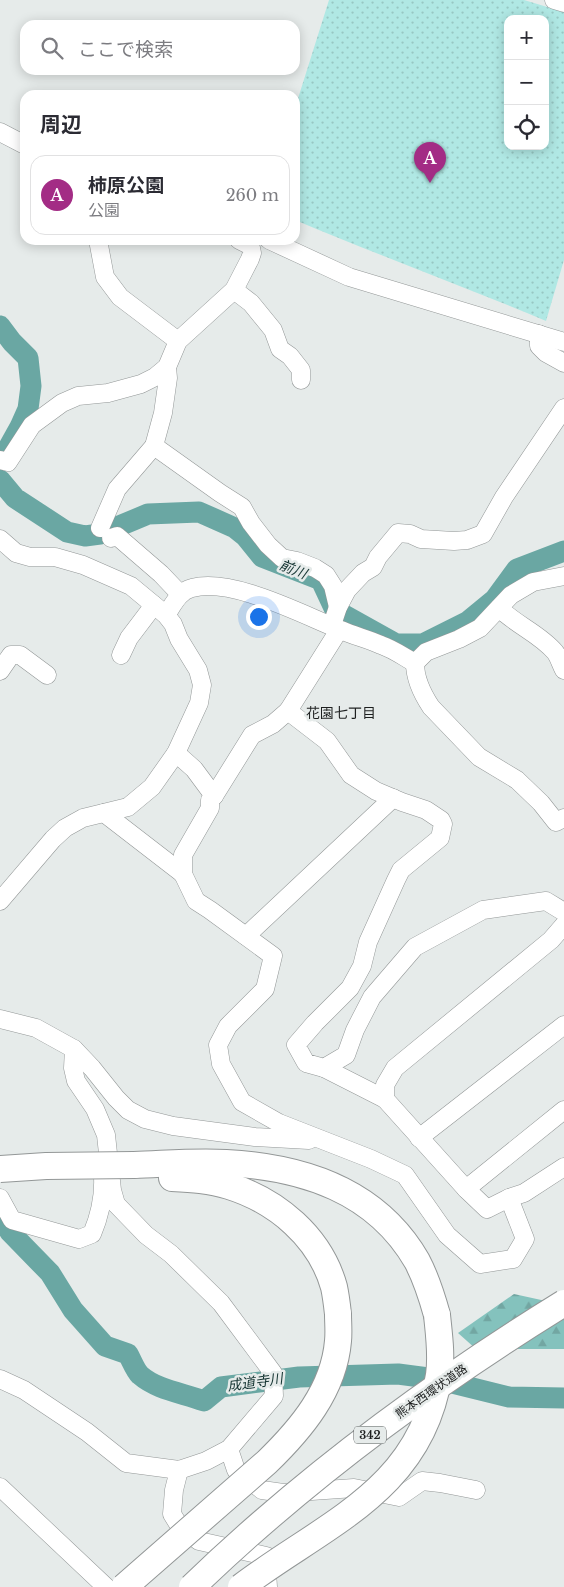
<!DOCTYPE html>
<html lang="ja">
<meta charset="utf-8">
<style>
:root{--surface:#fff;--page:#f7f7f7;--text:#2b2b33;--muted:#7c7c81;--line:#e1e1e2;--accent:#a32c85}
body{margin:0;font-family:"Libre Baskerville","Noto Sans JP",serif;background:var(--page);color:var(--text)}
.controls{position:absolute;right:15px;top:15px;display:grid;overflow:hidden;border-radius:10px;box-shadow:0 2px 12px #0003}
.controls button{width:45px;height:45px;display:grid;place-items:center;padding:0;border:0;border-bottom:1px solid var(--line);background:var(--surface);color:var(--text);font:25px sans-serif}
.you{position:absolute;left:258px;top:616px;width:18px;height:18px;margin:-12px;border:4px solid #fff;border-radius:50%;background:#1a73e8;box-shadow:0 0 0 8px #1a73e833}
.badge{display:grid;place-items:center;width:32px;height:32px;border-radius:50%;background:var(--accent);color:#fff;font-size:16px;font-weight:700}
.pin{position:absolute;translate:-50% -41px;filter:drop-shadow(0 1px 2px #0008)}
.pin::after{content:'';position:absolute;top:26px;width:18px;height:15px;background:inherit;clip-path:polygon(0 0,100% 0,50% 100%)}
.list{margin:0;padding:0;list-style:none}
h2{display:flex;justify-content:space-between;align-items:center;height:65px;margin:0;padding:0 20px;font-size:21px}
h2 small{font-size:16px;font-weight:400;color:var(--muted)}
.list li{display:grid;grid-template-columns:32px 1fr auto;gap:15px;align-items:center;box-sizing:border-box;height:80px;margin:0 10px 10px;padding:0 10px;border:1px solid var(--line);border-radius:15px}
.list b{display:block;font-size:19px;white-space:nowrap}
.list p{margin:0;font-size:16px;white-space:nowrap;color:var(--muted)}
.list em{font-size:16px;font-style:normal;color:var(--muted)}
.icon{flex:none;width:28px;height:28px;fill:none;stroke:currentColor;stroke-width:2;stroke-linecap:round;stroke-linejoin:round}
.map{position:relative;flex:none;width:564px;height:1587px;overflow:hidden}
.search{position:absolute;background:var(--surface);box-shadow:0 2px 12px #0003;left:20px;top:20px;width:280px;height:55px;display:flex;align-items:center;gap:12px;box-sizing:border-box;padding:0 18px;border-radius:15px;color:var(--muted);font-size:19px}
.panel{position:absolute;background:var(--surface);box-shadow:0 2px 12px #0003;left:20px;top:90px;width:280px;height:155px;border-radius:15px}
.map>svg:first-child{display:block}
.grass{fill:url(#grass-dots);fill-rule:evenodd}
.forest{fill:url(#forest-firs)}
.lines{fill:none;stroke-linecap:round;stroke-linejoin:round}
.river{stroke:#6aa7a3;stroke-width:21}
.minor-casing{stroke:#939797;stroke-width:19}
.highway-casing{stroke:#939797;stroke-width:28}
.minor{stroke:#fff;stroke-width:18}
.highway{stroke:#fff;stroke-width:26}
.highway-bridge-casing{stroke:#939797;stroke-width:28;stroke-linecap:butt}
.highway-bridge{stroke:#fff;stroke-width:26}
.labels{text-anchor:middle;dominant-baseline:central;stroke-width:5;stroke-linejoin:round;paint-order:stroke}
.shield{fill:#e6ebea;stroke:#595c5c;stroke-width:1}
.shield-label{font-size:11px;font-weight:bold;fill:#1d1f1f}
.street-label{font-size:12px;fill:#1d1f1f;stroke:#e6ebea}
.water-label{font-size:14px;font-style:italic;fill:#143331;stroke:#e6ebea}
.neighbourhood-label{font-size:14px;fill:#1d1f1f;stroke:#e6ebea}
</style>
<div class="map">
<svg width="564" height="1587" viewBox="0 0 564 1587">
<defs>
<pattern id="grass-dots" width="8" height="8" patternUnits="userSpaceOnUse" patternTransform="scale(1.25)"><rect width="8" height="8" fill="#b0e8e4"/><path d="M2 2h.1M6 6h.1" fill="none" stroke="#97c7c3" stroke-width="1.8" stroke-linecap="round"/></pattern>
<pattern id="forest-firs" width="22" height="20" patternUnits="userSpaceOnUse" patternTransform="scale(1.25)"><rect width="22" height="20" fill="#84c2bd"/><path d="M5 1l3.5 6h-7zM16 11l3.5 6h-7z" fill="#72a6a2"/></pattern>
</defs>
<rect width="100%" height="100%" fill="#e6ebea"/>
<path class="grass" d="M329,0H524L564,12V260L546,321C463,286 378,255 295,220V108ZM508,19H545V146H508Z"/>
<polygon class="forest" points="514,1294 564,1305 564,1349 476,1349 458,1333"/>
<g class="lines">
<g class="river">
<polyline points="0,326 12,342 28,358 31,386 28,409 20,427 6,452"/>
<polyline points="0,480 15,498 67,532 85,536 100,534 148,514 199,512 235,528 245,536 262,557 321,580 335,610 396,644 423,644 467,622 495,599 517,569 564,551"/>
<path d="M0,1216L10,1232L50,1273L73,1310L105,1346L128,1354C132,1361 135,1370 140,1375C157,1390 183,1393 204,1401L221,1387L299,1377L398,1374L436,1379L509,1397L564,1398"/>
</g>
<g class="minor-casing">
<g id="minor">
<polyline points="554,0 564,3"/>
<polyline points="0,132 25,145"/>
<polyline points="98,240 105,277 120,297 178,341"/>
<polyline points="269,240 349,277 564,342"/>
<polyline points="234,290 251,303 273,330 280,349 290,356 301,370 301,380"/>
<polyline points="539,334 539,346 546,353 564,363"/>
<polyline points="154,446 220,493 242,507 251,523 268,545 282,558 297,561 315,568 326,575 333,586 338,607"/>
<polyline points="0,460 8,462 32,425 62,403 78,396 108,393 141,384 155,377 167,367 178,341 234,290 250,259 252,253 251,248 247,244 239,240"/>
<polyline points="100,528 117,489 154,446 163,413 168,378 167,367"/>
<polyline points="111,538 117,536 161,574 180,594"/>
<polyline points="0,539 16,553 30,557 55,557 83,565 131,586 166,615 173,624 179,639 198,670 202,685 199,703 176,753 152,787 128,807 83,818 65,828 53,839 0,901"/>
<path d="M564,576L533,582L511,595L480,628L459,639L426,652L415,663C415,678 423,695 431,707L479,757L517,780L541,803L556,822L564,818"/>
<path d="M499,608C516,625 540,634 555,652C559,657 561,665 564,670"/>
<path d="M166,615C173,605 179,591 192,588C232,577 303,615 341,630C354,636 368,639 381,645C393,649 404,657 415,663"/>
<polyline points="332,625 338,607 347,590 363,573 373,567 378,557 398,533 410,534 421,539 454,541 467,540 483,534 504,497 564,408"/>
<polyline points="339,630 288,711 327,741 351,775 376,791 402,802 426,810 441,820 443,824 440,838 401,870 396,880 368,942 362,966 350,988 315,1023 296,1045 306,1063 324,1068 346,1055 355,1030 372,997 415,947 483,910 546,901 564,912"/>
<polyline points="121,655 129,638 154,605"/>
<polyline points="0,671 11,655 20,655 47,675"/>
<polyline points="176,753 194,769 214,796 210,800 210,808 183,855 183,874 196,901 210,910 273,956 265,989 228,1026 218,1045 221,1064 242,1102 279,1123 371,1159 405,1175 447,1235 480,1264 513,1259 525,1239 509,1198"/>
<polyline points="214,796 252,735 273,724 288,711"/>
<polyline points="104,813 183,874"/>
<polyline points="564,925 551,940 395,1068 385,1085 385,1099 466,1189 487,1209 509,1198 524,1193 564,1167"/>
<polyline points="246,936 393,798"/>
<polyline points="0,1019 36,1028 74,1049 92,1068 116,1098 128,1110 145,1119 173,1126 255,1137 309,1140"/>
<polyline points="324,1068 385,1099"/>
<polyline points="419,1138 564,1025"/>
<polyline points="466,1189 564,1110"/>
<path d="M0,1198L12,1220L79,1239L92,1234C100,1215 104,1198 103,1177"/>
<polyline points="0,1379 24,1390 87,1432 126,1463 179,1470 206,1461 229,1449 274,1396 273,1373 221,1303 171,1254 146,1235 116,1204 112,1190 106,1135 95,1109 76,1081 73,1068 74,1049"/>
<polyline points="229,1449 236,1470 262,1490 283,1493 354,1488 399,1497 422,1481 440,1483 476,1490"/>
<polyline points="179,1470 174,1490 172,1514 180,1527 199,1541 266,1556 268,1587"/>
<polyline points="0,1487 106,1587"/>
</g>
</g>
<g class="highway-casing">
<g id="highway">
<path d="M134,1165C165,1164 196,1161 226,1163C303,1167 376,1190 417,1261C426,1278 432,1297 437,1315"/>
<path d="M172,1178C191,1179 210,1180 229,1186C277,1201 320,1237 334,1287C336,1296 337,1305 338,1314"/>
</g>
</g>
<use href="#minor" class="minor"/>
<use href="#highway" class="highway"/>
<g class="highway-bridge-casing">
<g id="highway-bridge">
<polyline points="0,1169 46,1166 134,1165"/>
<path d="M124,1587L267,1462C301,1429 334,1390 338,1341C339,1332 338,1323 338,1314"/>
<path d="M192,1587C305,1478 431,1385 564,1303"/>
<path d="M241,1587C324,1524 421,1491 439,1375C442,1355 439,1335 437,1315"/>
</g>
</g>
<use href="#highway-bridge" class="highway-bridge"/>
</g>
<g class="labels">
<rect class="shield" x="354" y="1426.5" width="32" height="17" rx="4"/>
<g class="shield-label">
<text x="370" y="1435">342</text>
</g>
<g class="street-label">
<text transform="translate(431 1391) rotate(-35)">熊本西環状道路</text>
</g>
<g class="water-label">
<text transform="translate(293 569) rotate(22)">前川</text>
<text transform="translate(255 1382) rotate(-8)">成道寺川</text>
</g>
<g class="neighbourhood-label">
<text x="341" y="713">花園七丁目</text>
</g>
</g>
</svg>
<div class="controls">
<button>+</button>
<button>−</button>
<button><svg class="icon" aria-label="locate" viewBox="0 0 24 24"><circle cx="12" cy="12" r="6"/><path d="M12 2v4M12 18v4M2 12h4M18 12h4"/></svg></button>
</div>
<div class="you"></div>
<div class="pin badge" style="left:430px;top:183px">A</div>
<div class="search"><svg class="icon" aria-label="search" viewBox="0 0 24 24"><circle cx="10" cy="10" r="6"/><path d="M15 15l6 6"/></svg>ここで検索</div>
<section class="panel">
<h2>周辺<small></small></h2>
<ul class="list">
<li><span class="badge">A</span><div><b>柿原公園</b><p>公園</p></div><em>260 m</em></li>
</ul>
</section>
</div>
